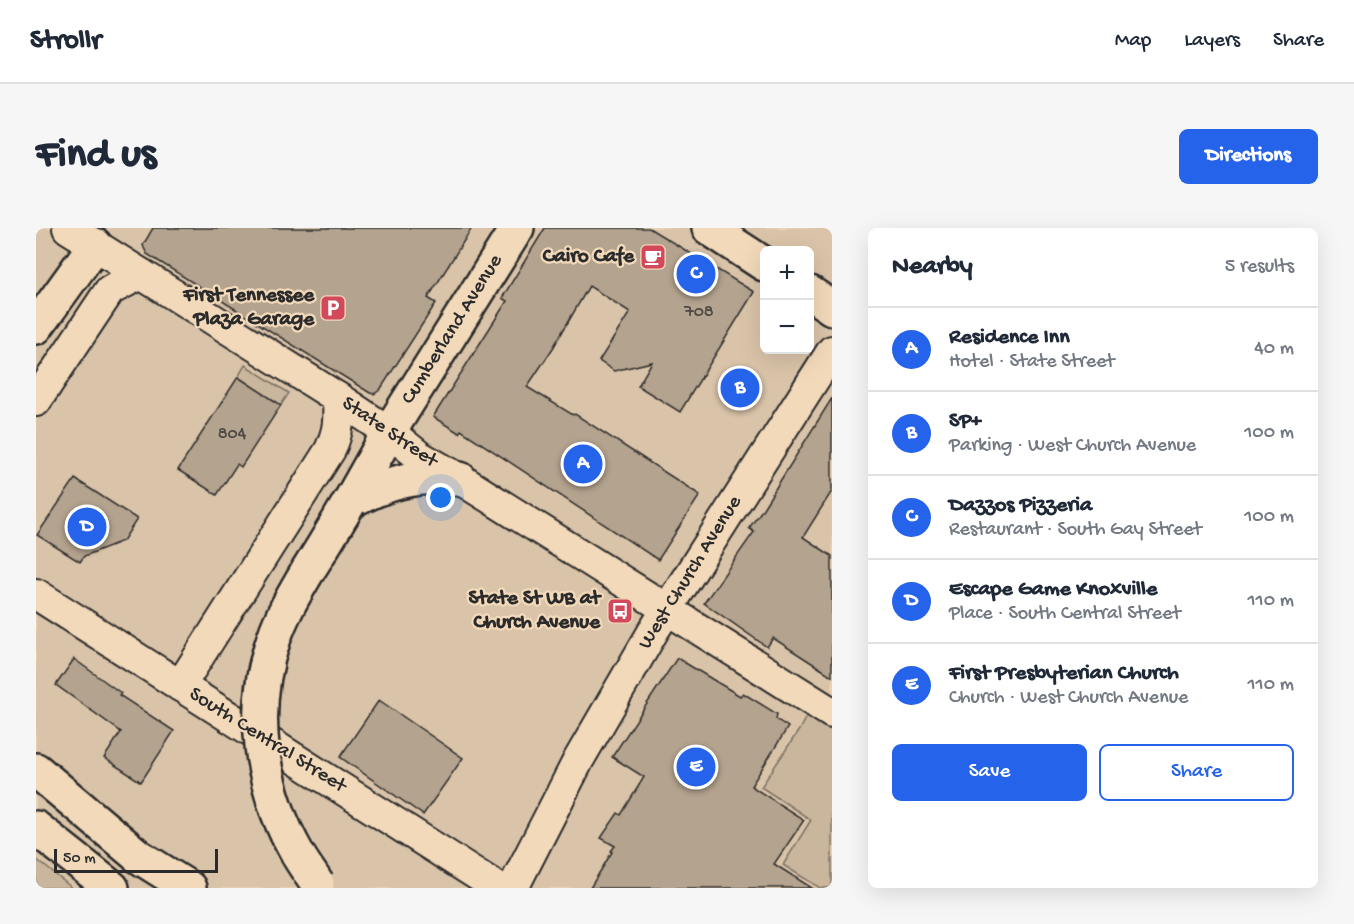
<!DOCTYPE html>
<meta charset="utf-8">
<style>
:root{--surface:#fff;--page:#f6f6f7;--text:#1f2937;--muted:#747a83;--line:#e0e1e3;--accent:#2563eb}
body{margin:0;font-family:"Gochi Hand",sans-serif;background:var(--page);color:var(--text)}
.controls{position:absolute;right:18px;top:18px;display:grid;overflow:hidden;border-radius:9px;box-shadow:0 6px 24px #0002}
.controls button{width:54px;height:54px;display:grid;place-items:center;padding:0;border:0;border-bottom:2px solid var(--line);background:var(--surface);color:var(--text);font:30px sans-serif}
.scale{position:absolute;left:18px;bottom:15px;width:164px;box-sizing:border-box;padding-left:6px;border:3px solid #2b2b2b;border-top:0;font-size:16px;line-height:21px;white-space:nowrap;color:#2b2b2b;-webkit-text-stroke:4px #f2d9ba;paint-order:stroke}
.you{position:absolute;left:405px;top:270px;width:21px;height:21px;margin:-15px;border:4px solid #fff;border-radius:50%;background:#1a73e8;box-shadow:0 0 0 9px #1a73e833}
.badge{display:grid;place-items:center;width:39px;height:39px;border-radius:50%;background:var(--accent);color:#fff;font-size:20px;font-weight:700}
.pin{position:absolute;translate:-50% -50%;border:3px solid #fff;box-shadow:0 2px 6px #0006}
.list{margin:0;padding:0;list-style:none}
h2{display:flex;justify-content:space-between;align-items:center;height:78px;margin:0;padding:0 24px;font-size:26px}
h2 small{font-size:20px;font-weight:400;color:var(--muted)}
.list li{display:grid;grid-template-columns:39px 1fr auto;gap:18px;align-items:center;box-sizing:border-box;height:84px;padding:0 24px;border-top:2px solid var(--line)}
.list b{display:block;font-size:22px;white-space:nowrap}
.list p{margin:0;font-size:20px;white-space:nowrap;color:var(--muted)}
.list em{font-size:20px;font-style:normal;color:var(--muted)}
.actions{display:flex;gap:12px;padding:18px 24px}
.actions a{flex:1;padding:14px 0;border:2px solid var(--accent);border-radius:9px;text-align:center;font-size:21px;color:var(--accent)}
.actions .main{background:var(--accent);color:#fff}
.map{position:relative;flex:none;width:796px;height:660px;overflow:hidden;border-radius:9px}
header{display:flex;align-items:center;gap:36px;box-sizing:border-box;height:84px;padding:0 30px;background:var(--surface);border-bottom:2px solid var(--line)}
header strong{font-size:28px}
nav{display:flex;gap:33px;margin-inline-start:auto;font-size:21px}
.intro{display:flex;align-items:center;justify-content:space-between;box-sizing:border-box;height:144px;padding:0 36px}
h1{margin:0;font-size:42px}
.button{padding:15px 27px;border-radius:9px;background:var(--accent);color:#fff;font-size:21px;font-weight:700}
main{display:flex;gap:36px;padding:0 36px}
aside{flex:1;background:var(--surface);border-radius:9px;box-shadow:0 6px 24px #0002}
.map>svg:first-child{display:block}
.built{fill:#dac4a9;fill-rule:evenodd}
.green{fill:#cab69d;stroke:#7a7064;stroke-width:1.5}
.building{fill:#b4a38e;stroke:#2b2b2b;stroke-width:1.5}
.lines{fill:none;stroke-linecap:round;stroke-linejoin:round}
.minor-casing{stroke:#2b2b2b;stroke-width:34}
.major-casing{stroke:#2b2b2b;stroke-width:38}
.highway-casing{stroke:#2b2b2b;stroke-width:38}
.minor{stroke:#f2d9ba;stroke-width:30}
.major{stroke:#f2d9ba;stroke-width:33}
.highway{stroke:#f2d9ba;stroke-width:33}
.highway-bridge-casing{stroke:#2b2b2b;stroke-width:38;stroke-linecap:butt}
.highway-bridge{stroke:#f2d9ba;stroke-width:33}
.labels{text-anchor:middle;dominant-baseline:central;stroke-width:4.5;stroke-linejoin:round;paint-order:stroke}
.number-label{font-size:18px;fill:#4d4944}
.poi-label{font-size:21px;font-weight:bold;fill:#2b2b2b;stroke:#f2d9ba;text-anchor:end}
.street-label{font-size:21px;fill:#2b2b2b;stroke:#f2d9ba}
</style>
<header>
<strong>Strollr</strong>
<nav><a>Map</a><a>Layers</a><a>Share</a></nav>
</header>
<div class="intro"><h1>Find us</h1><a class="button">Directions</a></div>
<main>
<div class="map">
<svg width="796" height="660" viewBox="0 0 796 660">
<rect width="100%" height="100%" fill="#ead2b4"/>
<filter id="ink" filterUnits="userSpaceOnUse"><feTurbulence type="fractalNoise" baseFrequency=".0167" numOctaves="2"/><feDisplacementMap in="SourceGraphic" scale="12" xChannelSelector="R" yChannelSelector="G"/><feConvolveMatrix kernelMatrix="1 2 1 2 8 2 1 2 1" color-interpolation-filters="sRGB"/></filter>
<g filter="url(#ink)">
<path class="built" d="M0,0H796V660H0ZM728,22H774V122H728Z"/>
<g class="green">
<polygon points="209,137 253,165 245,177 202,149"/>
<polygon points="773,483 796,497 796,660 784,660 747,637 775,592 725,559 763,502"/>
<polygon points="0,631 36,660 0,660"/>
</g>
<g class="building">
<polygon points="117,0 436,0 392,70 400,75 344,162 338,166 334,165 111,26 108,20 107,17"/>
<polygon points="509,0 613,0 718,64 644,184 602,158 616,134 578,143 563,133 594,84 553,58 517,120 491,159 537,187 539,186 664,267 622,332 425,202 423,205 397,189 471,73 466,70"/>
<polygon points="202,149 245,177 205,239 201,236 181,267 142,242"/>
<polygon points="796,170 796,263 767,309 796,328 796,448 737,410 731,419 668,375 718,304 713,300 726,282"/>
<polygon points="39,251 101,291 87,313 48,328 44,334 1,307"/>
<polygon points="641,430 704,468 707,465 741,486 740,491 752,499 715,558 768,592 738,636 776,660 554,660 576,624 575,623 579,618 565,610 582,585 585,587 608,549 576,529"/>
<polygon points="38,431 85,465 83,467 138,503 105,554 68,530 85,504 20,457"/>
<polygon points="343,472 427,530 387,587 304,529"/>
</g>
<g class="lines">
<g class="minor-casing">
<g id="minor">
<polyline points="32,0 302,170 353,204 383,228 424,251 796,485"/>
<polyline points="0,173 74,62 105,46"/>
<polyline points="0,366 462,660"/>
<path d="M144,458L294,222C303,202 303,192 302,170"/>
<polyline points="477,660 543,531 618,402 796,123"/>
</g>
</g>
<g class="major-casing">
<g id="major">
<polyline points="673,0 728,36"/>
<polyline points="774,65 796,80"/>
<polyline points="353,204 481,0"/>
</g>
</g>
<g class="highway-casing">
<g id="highway">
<polyline points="0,99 59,17"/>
<path d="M313,275C348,255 383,245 424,251"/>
<polyline points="313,275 353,204"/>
<polyline points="0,542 102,628 153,660"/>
<polyline points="0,600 76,660"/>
</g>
</g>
<use href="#minor" class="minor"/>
<use href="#major" class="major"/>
<use href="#highway" class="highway"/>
<g class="highway-bridge-casing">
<path id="highway-bridge" d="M281,656C275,646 267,636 261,625C224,560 213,482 238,410C246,386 260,363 273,341C287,319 300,297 313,275"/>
</g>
<use href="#highway-bridge" class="highway-bridge"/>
</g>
</g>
<defs>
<g id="cafe-square" transform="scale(1.35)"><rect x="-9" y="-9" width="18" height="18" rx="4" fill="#d1495b" stroke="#f2d9ba"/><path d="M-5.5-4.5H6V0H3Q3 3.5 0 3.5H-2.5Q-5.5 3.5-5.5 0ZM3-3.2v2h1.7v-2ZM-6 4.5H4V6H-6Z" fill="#fff"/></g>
<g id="parking-square" transform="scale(1.35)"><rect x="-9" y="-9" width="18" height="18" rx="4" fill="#d1495b" stroke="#f2d9ba"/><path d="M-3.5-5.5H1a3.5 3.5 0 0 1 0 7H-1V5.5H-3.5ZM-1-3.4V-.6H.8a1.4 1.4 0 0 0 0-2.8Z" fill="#fff"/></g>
<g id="bus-square" transform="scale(1.35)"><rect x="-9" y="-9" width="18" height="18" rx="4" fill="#d1495b" stroke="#f2d9ba"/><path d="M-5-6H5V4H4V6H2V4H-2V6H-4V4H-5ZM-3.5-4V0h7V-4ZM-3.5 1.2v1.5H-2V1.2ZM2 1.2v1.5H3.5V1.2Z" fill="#fff"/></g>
</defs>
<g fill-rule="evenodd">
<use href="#cafe-square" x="617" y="29"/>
<use href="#parking-square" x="297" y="80"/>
<use href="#bus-square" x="584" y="383"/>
</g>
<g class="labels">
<g class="number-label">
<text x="663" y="84">708</text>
<text x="196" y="206">804</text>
</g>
<g class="poi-label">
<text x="598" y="29">Cairo Cafe</text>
<text x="278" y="68">First Tennessee<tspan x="278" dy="24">Plaza Garage</tspan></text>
<text x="564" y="371">State St WB at<tspan x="564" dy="24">Church Avenue</tspan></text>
</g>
<g class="street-label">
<text transform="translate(417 102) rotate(-58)">Cumberland Avenue</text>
<text transform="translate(353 205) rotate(34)">State Street</text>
<text transform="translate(655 345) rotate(-58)">West Church Avenue</text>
<text transform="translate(231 513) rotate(32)">South Central Street</text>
</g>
</g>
</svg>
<div class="controls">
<button>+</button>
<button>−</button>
</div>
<div class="scale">50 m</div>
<div class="you"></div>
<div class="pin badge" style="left:547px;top:236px">A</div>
<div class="pin badge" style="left:704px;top:160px">B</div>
<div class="pin badge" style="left:660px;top:46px">C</div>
<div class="pin badge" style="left:51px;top:299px">D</div>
<div class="pin badge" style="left:660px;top:539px">E</div>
</div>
<aside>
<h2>Nearby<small>5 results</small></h2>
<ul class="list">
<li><span class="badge">A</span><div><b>Residence Inn</b><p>Hotel · State Street</p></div><em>40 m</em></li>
<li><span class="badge">B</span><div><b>SP+</b><p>Parking · West Church Avenue</p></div><em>100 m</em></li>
<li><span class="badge">C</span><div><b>Dazzos Pizzeria</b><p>Restaurant · South Gay Street</p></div><em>100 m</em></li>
<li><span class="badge">D</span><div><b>Escape Game Knoxville</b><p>Place · South Central Street</p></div><em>110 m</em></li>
<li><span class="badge">E</span><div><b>First Presbyterian Church</b><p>Church · West Church Avenue</p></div><em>110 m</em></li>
</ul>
<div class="actions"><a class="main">Save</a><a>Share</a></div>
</aside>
</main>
